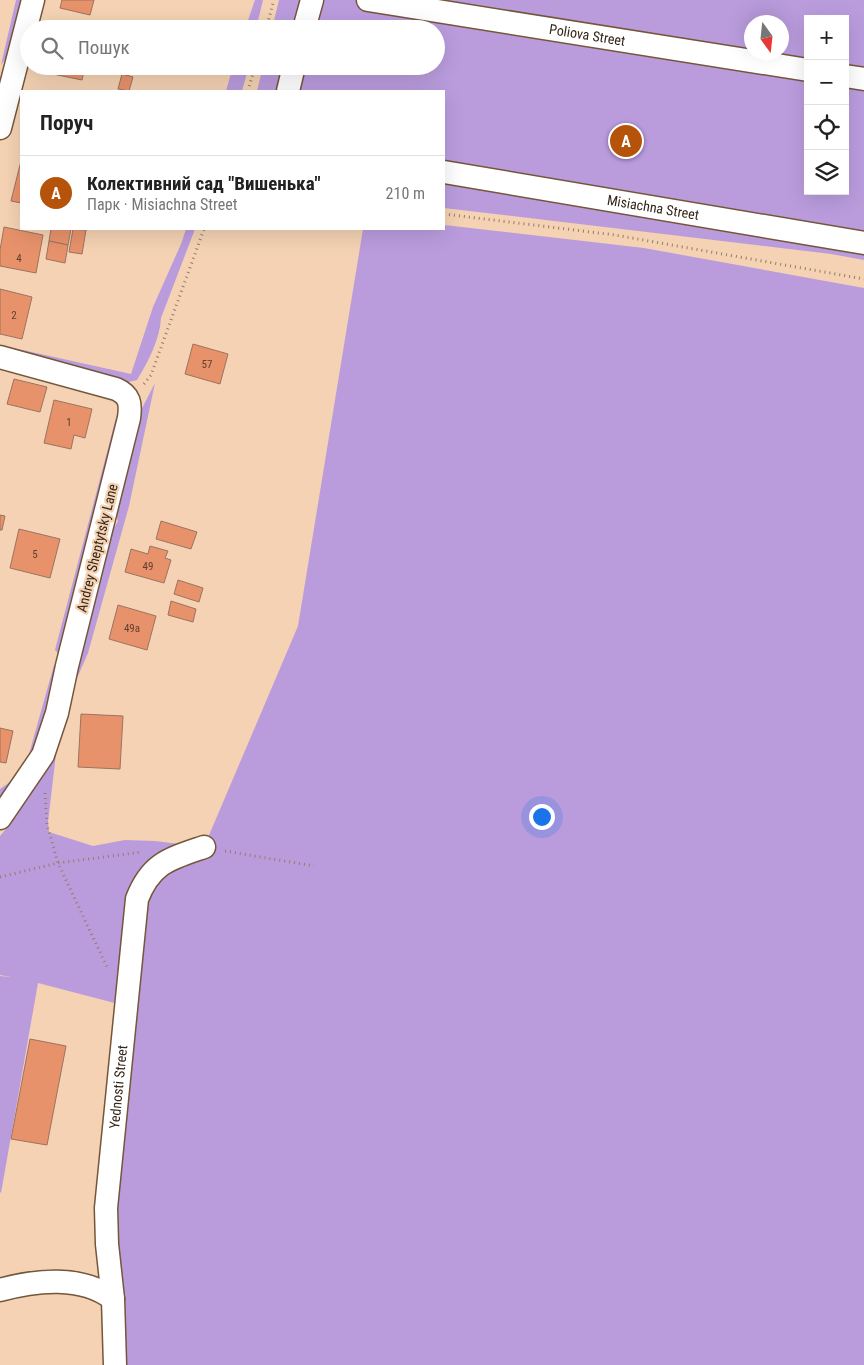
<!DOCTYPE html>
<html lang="uk">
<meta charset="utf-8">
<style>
:root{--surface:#fff;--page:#f2f2f2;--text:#222;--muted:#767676;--line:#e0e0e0;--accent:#b45309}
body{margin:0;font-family:"Roboto Condensed",sans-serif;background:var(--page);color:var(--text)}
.controls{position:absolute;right:15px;top:15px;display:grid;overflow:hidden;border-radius:0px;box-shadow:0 5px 20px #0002}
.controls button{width:45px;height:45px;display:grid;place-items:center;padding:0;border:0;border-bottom:1px solid var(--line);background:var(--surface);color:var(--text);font:25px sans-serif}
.compass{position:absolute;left:744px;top:15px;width:45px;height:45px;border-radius:50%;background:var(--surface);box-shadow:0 5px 20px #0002;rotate:165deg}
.you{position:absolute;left:541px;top:816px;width:18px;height:18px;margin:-12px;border:4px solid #fff;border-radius:50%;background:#1a73e8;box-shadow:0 0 0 8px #1a73e833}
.badge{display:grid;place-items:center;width:32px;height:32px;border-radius:50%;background:var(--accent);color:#fff;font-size:16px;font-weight:700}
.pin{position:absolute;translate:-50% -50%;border:2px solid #fff;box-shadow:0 1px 5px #0006}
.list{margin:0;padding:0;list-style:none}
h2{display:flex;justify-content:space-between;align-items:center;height:65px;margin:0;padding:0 20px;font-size:21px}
h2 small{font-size:16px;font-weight:400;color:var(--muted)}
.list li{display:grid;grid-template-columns:32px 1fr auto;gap:15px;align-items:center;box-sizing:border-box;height:75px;padding:0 20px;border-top:1px solid var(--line)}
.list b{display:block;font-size:19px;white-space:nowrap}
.list p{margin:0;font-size:16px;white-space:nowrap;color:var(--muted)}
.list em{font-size:16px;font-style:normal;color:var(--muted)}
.icon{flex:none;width:28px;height:28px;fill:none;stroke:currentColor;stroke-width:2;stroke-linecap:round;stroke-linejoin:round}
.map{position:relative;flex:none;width:864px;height:1365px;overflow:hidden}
.search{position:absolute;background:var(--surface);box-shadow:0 5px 20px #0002;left:20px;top:20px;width:425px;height:55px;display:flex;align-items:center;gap:12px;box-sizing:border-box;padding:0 18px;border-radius:28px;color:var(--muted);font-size:19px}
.panel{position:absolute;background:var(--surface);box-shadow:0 5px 20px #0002;left:20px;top:90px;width:425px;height:140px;border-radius:0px}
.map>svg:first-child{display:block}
.green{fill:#ba9cdd;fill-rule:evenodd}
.building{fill:#e8926b;stroke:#9b7361}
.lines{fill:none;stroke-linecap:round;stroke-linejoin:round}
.minor-casing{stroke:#74563a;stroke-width:25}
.path{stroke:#947d67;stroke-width:3;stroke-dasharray:1 4;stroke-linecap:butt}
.minor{stroke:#fff;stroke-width:22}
.labels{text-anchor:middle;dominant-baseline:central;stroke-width:4.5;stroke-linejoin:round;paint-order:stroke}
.number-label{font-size:11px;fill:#60412e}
.street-label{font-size:14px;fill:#322619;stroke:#f4d2b3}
</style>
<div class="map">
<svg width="864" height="1365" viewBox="0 0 864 1365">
<rect width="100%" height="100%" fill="#f4d2b3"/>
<g class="green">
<polygon points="16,0 24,0 8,55 1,65"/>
<polygon points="255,0 263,0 256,29 245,29"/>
<path d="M279,0H864V260L831,254L444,208V91H257L263,66H436V29H272ZM808,19H845V191H808ZM752,22H782V52H752Z"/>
<polygon points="233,66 249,66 242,91 226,91"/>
<polygon points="444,225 644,248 864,288 864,1365 115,1365 113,1299 126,1006 38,983 1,1193 0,1192 0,976 11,977 0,975 0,836 10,824 58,737 48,822 49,832 93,846 125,840 155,841 204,847 298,626 363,229 444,229"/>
<path d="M186,229H195L161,318C160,339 148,362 137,380L124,383L0,352V345L131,374L153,307L181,244Z"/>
<polygon points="155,383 129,506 88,653 78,676 75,679 105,544 118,521 114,510 138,416"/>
<polygon points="117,414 120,424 64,649 58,653 55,650"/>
<polygon points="54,665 58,668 60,676 58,692 38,746 30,762 25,777 6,792 0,802 0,789 24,772"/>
</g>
<g class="building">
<polygon points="62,0 94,0 90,15 60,8"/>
<polygon points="44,66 85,66 82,80 43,72"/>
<polygon points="98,66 117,66 116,70"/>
<polygon points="122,74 133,77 129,91 118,89"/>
<polygon points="21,161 21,203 11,201"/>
<polygon points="4,227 43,235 36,273 0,266 0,250"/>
<polygon points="51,229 71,229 68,245 49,241"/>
<polygon points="73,229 86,230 82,254 69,252"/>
<polygon points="49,241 68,245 65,263 46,259"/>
<polygon points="0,289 32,297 22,339 0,334"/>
<polygon points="193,344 228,354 220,384 185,374"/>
<polygon points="14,379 47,387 40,412 7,404"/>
<polygon points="54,400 92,409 85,438 74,435 71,449 44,443"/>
<polygon points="0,515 5,516 2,530 0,530"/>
<polygon points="161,521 197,532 191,549 156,539"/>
<polygon points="19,529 60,539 50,578 10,568"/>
<polygon points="150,546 168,551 165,558 171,560 164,583 125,572 131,549 148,554"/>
<polygon points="178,580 203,588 199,602 174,594"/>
<polygon points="171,601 196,609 193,622 168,615"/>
<polygon points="118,605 156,616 147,650 109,639"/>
<polygon points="81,714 123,716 120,769 78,767"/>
<polygon points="0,728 13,731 6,763 0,762"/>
<polygon points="30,1039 66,1046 47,1145 11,1139"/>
</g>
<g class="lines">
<g class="minor-casing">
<g id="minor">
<path id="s1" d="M368,0L808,70"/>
<polyline points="304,29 312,0"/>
<polyline points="845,76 864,79"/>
<polyline points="288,91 294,66"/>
<polyline points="0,128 33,0"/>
<path id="s2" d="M444,172L864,243"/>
<path d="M0,357L116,389C130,395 131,404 129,418L67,666L57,713L43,755L0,818"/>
<path d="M0,1290C36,1280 82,1275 113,1299"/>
<path id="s3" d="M115,1365L113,1299L107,1244L106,1208L137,899C151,863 169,859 204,847"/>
</g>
</g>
<g class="path">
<polyline points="266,29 274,0"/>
<polyline points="248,91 255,66"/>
<polyline points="444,214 615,235 864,279"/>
<polyline points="144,384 151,375 204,229"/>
<polyline points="45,793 47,825 58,863 107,967"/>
<polyline points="225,851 314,866"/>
<polyline points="0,877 58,863 142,852"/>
</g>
<use href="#minor" class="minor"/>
</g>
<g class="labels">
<g class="number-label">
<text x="19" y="258">4</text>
<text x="14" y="315">2</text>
<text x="207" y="364">57</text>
<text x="69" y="422">1</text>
<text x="35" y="554">5</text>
<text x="148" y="566">49</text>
<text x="132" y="628">49а</text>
</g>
<g class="street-label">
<text stroke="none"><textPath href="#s1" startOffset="222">Poliova Street</textPath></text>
<text stroke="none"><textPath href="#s2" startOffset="212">Misiachna Street</textPath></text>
<text transform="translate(97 548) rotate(-76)">Andrey Sheptytsky Lane</text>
<text stroke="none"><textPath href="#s3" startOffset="279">Yednosti Street</textPath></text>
</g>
</g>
</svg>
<div class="controls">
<button>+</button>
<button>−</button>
<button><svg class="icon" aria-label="locate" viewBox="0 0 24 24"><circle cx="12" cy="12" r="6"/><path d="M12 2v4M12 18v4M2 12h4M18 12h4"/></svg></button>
<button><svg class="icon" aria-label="layers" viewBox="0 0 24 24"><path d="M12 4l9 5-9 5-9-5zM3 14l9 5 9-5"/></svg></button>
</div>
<svg class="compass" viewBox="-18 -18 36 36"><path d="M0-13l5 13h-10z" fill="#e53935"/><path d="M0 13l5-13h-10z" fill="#767676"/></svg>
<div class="you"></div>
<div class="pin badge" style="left:626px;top:141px">A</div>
<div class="search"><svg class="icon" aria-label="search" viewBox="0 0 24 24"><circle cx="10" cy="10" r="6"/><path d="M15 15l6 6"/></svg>Пошук</div>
<section class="panel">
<h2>Поруч<small></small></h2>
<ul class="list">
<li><span class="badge">A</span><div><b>Колективний сад &quot;Вишенька&quot;</b><p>Парк · Misiachna Street</p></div><em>210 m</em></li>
</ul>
</section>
</div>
